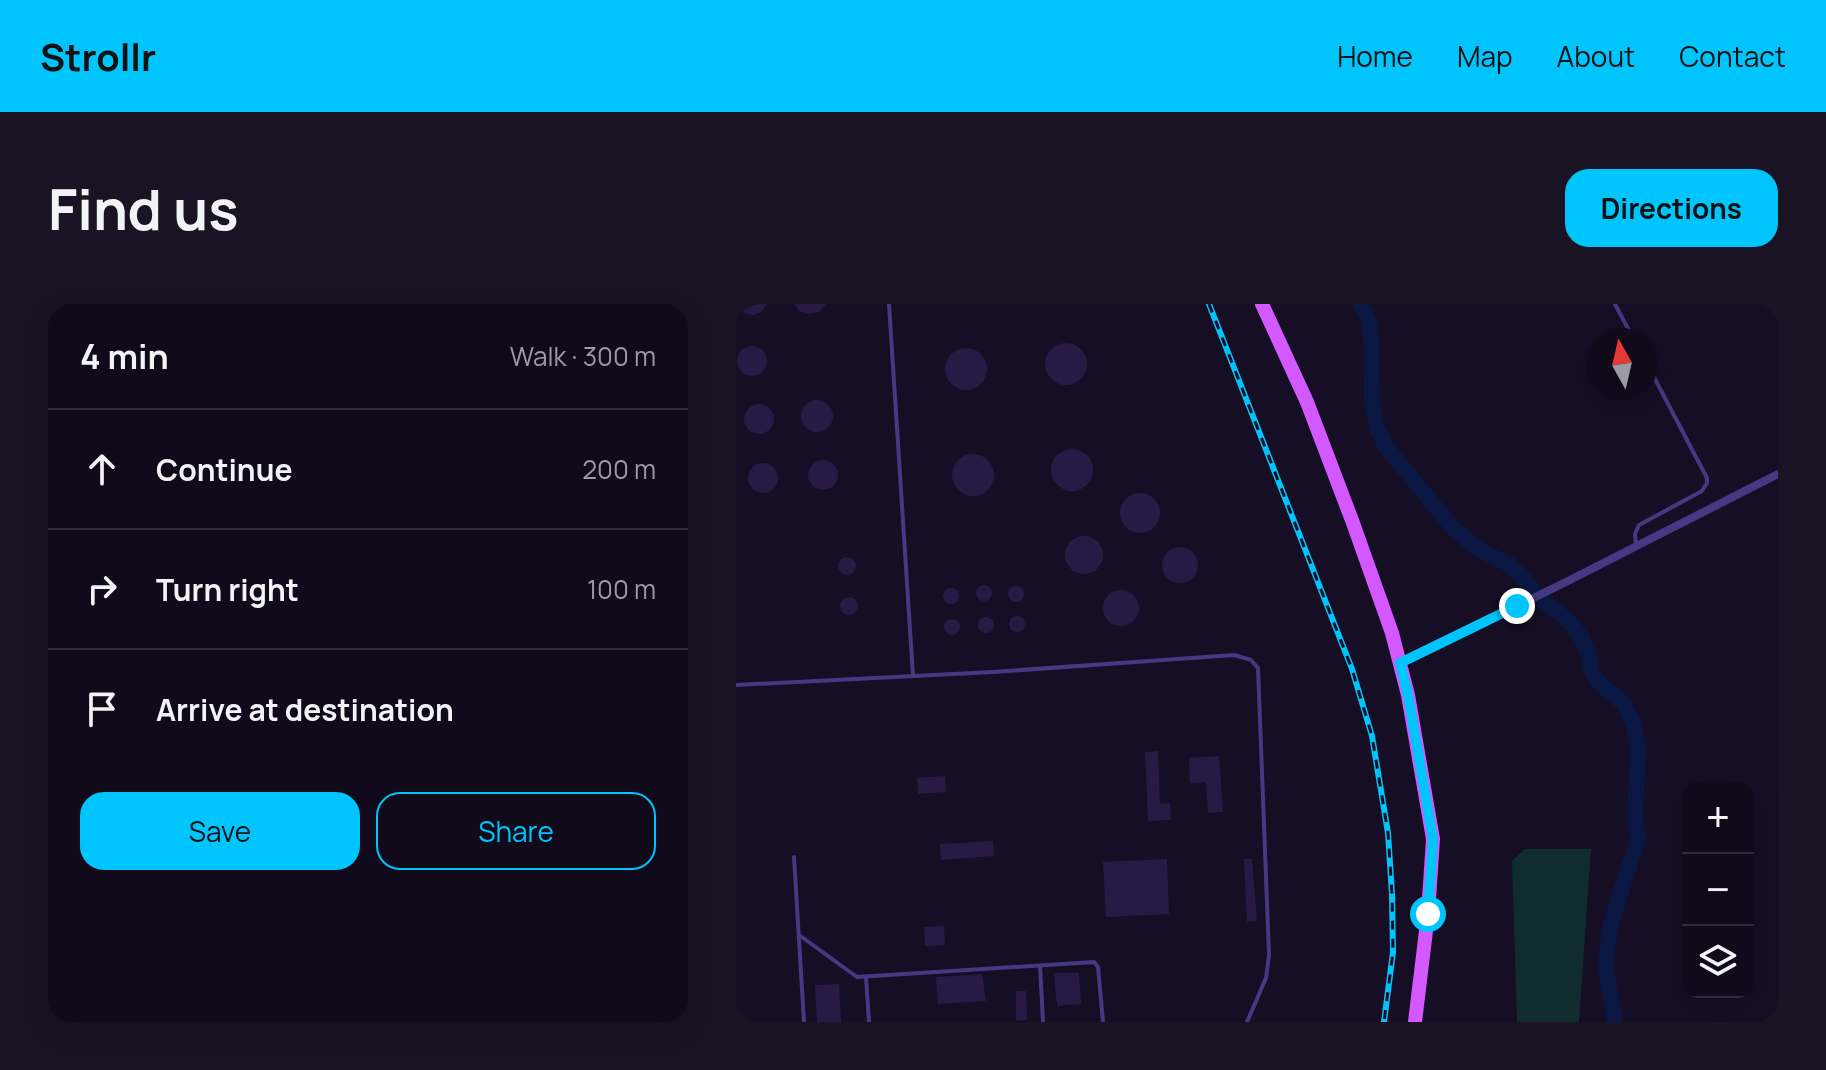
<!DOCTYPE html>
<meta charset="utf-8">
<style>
:root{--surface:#100a1b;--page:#191324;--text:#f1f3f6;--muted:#9c9aa3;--line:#302b3a;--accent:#00c5fc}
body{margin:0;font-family:Manrope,sans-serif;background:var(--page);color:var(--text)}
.controls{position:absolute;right:24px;bottom:24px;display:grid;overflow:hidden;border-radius:16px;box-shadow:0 8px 32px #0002}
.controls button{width:72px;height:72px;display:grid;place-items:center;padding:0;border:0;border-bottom:2px solid var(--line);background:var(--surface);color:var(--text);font:40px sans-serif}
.compass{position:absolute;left:850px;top:24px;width:72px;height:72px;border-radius:50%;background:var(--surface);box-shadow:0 8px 32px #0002;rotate:352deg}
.stop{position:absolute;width:24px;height:24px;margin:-18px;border:6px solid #00c5fc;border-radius:50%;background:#fff}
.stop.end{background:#00c5fc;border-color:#fff;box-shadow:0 2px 8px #0008}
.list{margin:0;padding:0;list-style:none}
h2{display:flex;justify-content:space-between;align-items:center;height:104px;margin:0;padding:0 32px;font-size:34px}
h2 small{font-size:26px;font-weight:400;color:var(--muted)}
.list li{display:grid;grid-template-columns:52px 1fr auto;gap:24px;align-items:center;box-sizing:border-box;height:120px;padding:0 32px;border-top:2px solid var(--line)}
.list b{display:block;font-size:30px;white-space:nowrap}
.list em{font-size:26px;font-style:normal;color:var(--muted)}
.actions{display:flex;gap:16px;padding:24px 32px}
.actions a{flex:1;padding:18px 0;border:2px solid var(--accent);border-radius:24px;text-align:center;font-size:28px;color:var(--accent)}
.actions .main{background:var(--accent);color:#111}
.icon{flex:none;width:44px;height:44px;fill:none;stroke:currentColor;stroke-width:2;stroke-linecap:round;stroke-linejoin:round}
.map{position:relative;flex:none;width:1042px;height:718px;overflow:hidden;border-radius:24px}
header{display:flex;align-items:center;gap:48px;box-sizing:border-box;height:112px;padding:0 40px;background:var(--accent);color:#111}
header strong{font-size:38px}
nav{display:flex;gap:44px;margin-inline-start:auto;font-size:28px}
.intro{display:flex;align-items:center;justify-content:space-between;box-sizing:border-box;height:192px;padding:0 48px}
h1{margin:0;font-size:56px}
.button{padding:20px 36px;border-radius:24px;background:var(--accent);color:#111;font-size:28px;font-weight:700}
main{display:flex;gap:48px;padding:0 48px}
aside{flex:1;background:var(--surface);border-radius:24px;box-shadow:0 8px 32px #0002}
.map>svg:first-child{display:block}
.green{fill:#112c2e}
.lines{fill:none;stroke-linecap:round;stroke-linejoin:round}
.river{stroke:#091742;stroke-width:16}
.building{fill:#281a45}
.service{stroke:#453983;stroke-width:4}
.minor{stroke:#453983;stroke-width:8}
.primary{stroke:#d458ff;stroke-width:14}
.rail-casing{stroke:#00c5fc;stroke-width:6}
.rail{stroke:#150e24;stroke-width:3;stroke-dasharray:9;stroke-linecap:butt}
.route{stroke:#00c5fc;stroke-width:10}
</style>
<header>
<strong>Strollr</strong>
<nav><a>Home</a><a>Map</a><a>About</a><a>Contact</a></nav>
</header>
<div class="intro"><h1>Find us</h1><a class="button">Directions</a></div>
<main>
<aside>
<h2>4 min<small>Walk · 300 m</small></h2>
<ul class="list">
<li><svg class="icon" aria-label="ahead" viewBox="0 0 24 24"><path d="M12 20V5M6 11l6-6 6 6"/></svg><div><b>Continue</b></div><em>200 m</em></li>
<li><svg class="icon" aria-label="right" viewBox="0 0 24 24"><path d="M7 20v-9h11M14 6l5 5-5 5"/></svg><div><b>Turn right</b></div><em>100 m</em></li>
<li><svg class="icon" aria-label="arrive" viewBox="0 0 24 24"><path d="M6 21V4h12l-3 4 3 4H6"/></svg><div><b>Arrive at destination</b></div></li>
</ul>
<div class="actions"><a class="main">Save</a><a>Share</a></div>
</aside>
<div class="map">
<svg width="1042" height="718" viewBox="0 0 1042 718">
<rect width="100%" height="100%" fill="#150e24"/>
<polygon class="green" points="789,545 855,545 843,718 781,718 776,557"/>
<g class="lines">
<polyline class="river" points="625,0 633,18 635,34 636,99 641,124 650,143 717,224 737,241 755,252 773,260 784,270 800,292 834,318 845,333 852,349 856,368 863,379 888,400 897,419 902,444 899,514 902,535 884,590 874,624 871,647 870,665 879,718"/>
</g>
<g class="building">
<polygon points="1,0 31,0 25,8 17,11 8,9"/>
<polygon points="58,0 90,0 83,8 73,10 63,7"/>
<circle cx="330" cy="60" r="21"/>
<circle cx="16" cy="57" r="15"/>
<circle cx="230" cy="65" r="21"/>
<circle cx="81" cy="112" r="16"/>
<circle cx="23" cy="115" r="15"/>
<circle cx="336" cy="166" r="21"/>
<circle cx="237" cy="171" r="21"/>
<circle cx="87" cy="171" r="15"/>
<circle cx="27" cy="174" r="15"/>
<circle cx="404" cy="209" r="20"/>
<circle cx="348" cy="251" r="19"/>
<circle cx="444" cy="261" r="18"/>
<circle cx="111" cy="262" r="9"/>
<circle cx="248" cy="289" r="8"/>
<circle cx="280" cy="290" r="8"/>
<circle cx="215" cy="292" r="8"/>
<circle cx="385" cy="304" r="18"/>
<circle cx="113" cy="302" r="9"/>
<circle cx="281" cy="320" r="8"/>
<circle cx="250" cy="321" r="8"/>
<circle cx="216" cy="323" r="8"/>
<polygon points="422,447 424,500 434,499 435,516 412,517 409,448"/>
<polygon points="483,452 487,508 472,509 470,478 454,479 453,454"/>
<polygon points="209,472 210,488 182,490 181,474"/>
<polygon points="257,537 258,552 205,556 204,540"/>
<polygon points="431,555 433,610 370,613 367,558"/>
<polygon points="508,555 516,555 521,617 511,618"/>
<polygon points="208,622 209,641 189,642 188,623"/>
<polygon points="318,669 343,669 345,700 321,702"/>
<polygon points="246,670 250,697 202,700 200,673"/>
<polygon points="103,680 105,718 81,718 79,681"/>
<polygon points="280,687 290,687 291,716 280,717"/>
</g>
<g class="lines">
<g class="service">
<polyline points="153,0 177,372"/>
<polyline points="879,0 898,36"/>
<polyline points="900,241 899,230 903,221 966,187 971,179 971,174 910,58"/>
<polyline points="0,381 257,368 498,351 515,356 522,364 533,651 530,674 511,718"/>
<polyline points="58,553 68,718"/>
<polyline points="63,631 121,673 358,658 362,663 367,718"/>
<polyline points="304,662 307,718"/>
<polyline points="130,673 133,718"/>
</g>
<polyline class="minor" points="664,359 830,278 1042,170"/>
<polyline class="primary" points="526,0 571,98 617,219 656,329 672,391 697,535 692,610 679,718"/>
<g class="rail-casing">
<polyline id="rail" points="473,0 616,365 636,432 652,529 656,590 657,648 648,718"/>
</g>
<use href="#rail" class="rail"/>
</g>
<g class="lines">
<polyline class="route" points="692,610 697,535 672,391 664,359 781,302"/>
</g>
</svg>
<div class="controls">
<button>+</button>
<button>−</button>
<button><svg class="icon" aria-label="layers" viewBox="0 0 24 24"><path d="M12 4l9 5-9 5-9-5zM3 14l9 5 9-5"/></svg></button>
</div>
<svg class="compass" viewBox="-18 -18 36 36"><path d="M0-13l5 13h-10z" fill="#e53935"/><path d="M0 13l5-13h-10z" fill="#9c9aa3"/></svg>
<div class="stop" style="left:692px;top:610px"></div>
<div class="stop end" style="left:781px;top:302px"></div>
</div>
</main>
